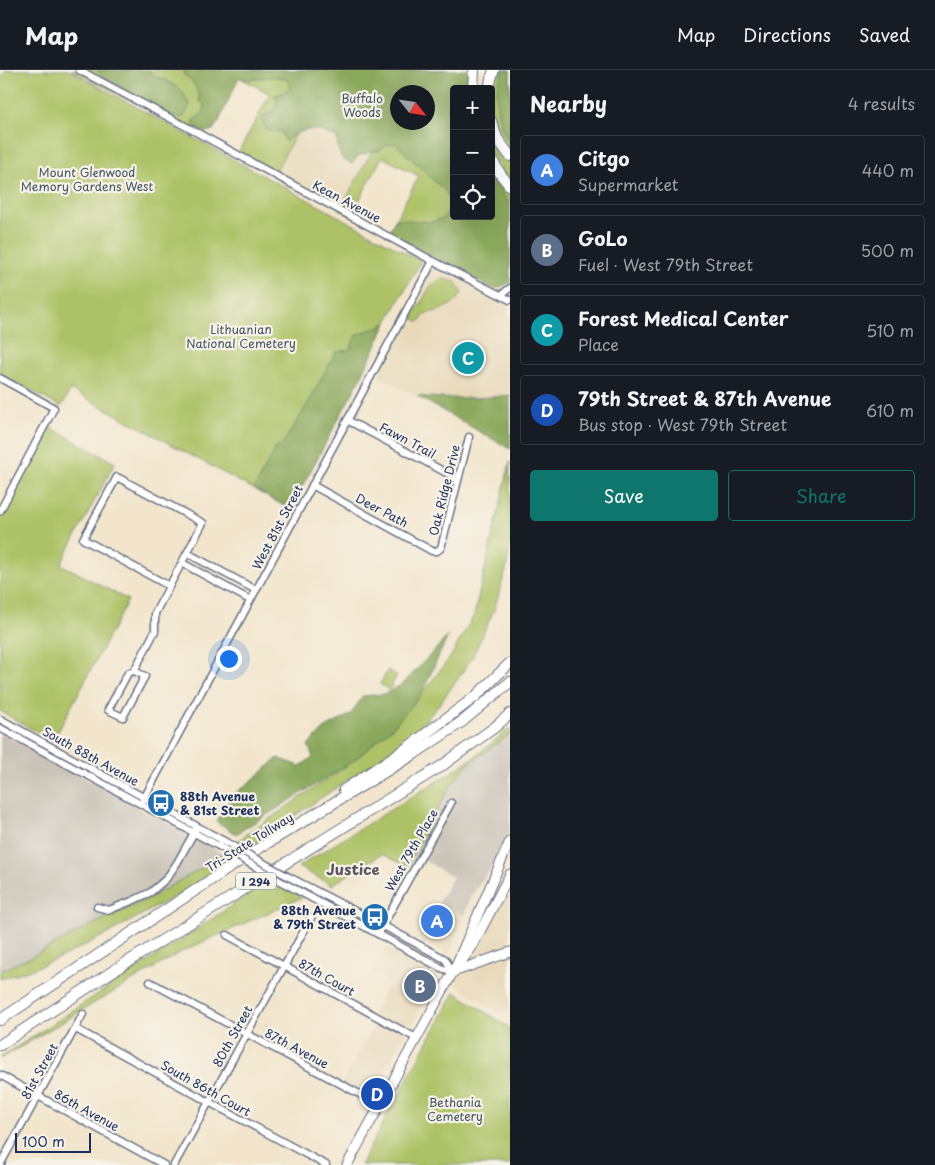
<!DOCTYPE html>
<meta charset="utf-8">
<style>
:root{--surface:#171b24;--page:#242831;--text:#f1f3f6;--muted:#9ea1a6;--line:#363941;--accent:#0f766e}
body{margin:0;font-family:"Playpen Sans",sans-serif;background:var(--page);color:var(--text)}
.controls{position:absolute;right:15px;top:15px;display:grid;overflow:hidden;border-radius:5px;box-shadow:0 5px 20px #0002}
.controls button{width:45px;height:45px;display:grid;place-items:center;padding:0;border:0;border-bottom:1px solid var(--line);background:var(--surface);color:var(--text);font:25px sans-serif}
.compass{position:absolute;left:390px;top:15px;width:45px;height:45px;border-radius:50%;background:var(--surface);box-shadow:0 5px 20px #0002;rotate:120deg}
.scale{position:absolute;left:15px;bottom:12px;width:76px;box-sizing:border-box;padding-left:5px;border:2px solid #1b2f5e;border-top:0;font-size:14px;line-height:18px;white-space:nowrap;color:#1b2f5e;-webkit-text-stroke:4px #f7f3e8;paint-order:stroke}
.you{position:absolute;left:228px;top:588px;width:18px;height:18px;margin:-12px;border:4px solid #fff;border-radius:50%;background:#1a73e8;box-shadow:0 0 0 8px #1a73e833}
.badge{display:grid;place-items:center;width:32px;height:32px;border-radius:50%;background:var(--accent);color:#fff;font-size:16px;font-weight:700}
.pin{position:absolute;translate:-50% -50%;border:2px solid #fff;box-shadow:0 1px 5px #0006}
.list{margin:0;padding:0;list-style:none}
h2{display:flex;justify-content:space-between;align-items:center;height:65px;margin:0;padding:0 20px;font-size:21px}
h2 small{font-size:16px;font-weight:400;color:var(--muted)}
.list li{display:grid;grid-template-columns:32px 1fr auto;gap:15px;align-items:center;box-sizing:border-box;height:70px;margin:0 10px 10px;padding:0 10px;border:1px solid var(--line);border-radius:5px}
.list b{display:block;font-size:19px;white-space:nowrap}
.list p{margin:0;font-size:16px;white-space:nowrap;color:var(--muted)}
.list em{font-size:16px;font-style:normal;color:var(--muted)}
.actions{display:flex;gap:10px;padding:15px 20px}
.actions a{flex:1;padding:11px 0;border:1px solid var(--accent);border-radius:5px;text-align:center;font-size:18px;color:var(--accent)}
.actions .main{background:var(--accent);color:#fff}
.icon{flex:none;width:28px;height:28px;fill:none;stroke:currentColor;stroke-width:2;stroke-linecap:round;stroke-linejoin:round}
.map{position:relative;flex:none;width:510px;height:1095px;overflow:hidden}
header{display:flex;align-items:center;gap:30px;box-sizing:border-box;height:70px;padding:0 25px;background:var(--surface);border-bottom:1px solid var(--line)}
header strong{font-size:24px}
nav{display:flex;gap:28px;margin-inline-start:auto;font-size:18px}
main{display:flex}
aside{flex:1;background:var(--surface)}
.map>svg:first-child{display:block}
.built{fill:#e8d9ba}
.industrial{fill:#c9c3b8}
.green{fill:#adc266;stroke:#647862;fill-rule:evenodd}
.forest{fill:#8aa85b;stroke:#526c5c;fill-rule:evenodd}
.lines{fill:none;stroke-linecap:round;stroke-linejoin:round}
.minor-casing{stroke:#666f84;stroke-width:9}
.major-casing{stroke:#666f84;stroke-width:11}
.highway-casing{stroke:#666f84;stroke-width:12}
.minor{stroke:#fff;stroke-width:6}
.major{stroke:#fff;stroke-width:9}
.highway{stroke:#fff;stroke-width:10}
.minor-bridge-casing{stroke:#666f84;stroke-width:9;stroke-linecap:butt}
.minor-bridge{stroke:#fff;stroke-width:6}
.labels{text-anchor:middle;dominant-baseline:central;stroke-width:4.5;stroke-linejoin:round;paint-order:stroke}
.shield{fill:#f7f3e8;stroke:#5d6a87;stroke-width:1}
.shield-label{font-size:11px;font-weight:bold;fill:#1b2f5e}
.park-label{font-size:12px;fill:#405460;stroke:#f7f3e8}
.street-label{font-size:12px;fill:#1b2f5e;stroke:#f7f3e8}
.poi-label{font-size:12px;font-weight:bold;fill:#1b2f5e;stroke:#f7f3e8;text-anchor:start}
.quarter-label{font-size:15px;font-weight:bold;fill:#5c555f;stroke:#f7f3e8}
</style>
<header>
<strong>Map</strong>
<nav><a>Map</a><a>Directions</a><a>Saved</a></nav>
</header>
<main>
<div class="map">
<svg width="510" height="1095" viewBox="0 0 510 1095">
<rect width="100%" height="100%" fill="#f7f3e8"/>
<filter id="ink" filterUnits="userSpaceOnUse"><feTurbulence type="fractalNoise" baseFrequency=".02" numOctaves="2"/><feDisplacementMap in="SourceGraphic" scale="10" xChannelSelector="R" yChannelSelector="G"/><feConvolveMatrix kernelMatrix="1 2 1 2 8 2 1 2 1" color-interpolation-filters="sRGB"/></filter>
<filter id="wash" filterUnits="userSpaceOnUse"><feTurbulence type="fractalNoise" baseFrequency=".0096" numOctaves="4" result="noise"/><feDisplacementMap in="SourceGraphic" scale="20" xChannelSelector="R" yChannelSelector="G"/><feGaussianBlur stdDeviation="1.12" result="paint"/><feColorMatrix in="noise" values="0 0 0 0 0 0 0 0 0 0 0 0 0 0 0 0 0 1.4 0 .05"/><feComposite in="paint" operator="in"/></filter>
<g filter="url(#wash)">
<rect width="100%" height="100%" fill="#f2e5cc"/>
<g class="built">
<polygon points="306,45 372,81 340,140 274,104"/>
<polygon points="434,194 510,233 510,325 487,328 437,328 417,326 378,306"/>
<polygon points="510,810 510,881 458,898"/>
<polygon points="439,832 464,845 458,865 448,884 418,869"/>
<polygon points="387,877 437,907 368,1032 340,1017 377,950 371,947 390,913 373,903"/>
<polygon points="510,885 510,938 497,942 450,911 453,904"/>
</g>
<g class="industrial">
<polygon points="0,662 141,739 174,756 222,783 205,796 150,828 93,854 29,888 0,901"/>
<polygon points="510,664 510,755 509,761 496,791 471,826 464,845 439,832 453,807 420,788 406,796 450,715 466,696"/>
</g>
<g class="green">
<polygon points="6,0 68,0 421,191 388,250 361,307 290,439 71,320 61,337 0,304 0,11"/>
<path d="M71,0H448L454,146H491L510,153L387,165L419,106L382,87L351,146L340,140L372,81L306,46L274,104L237,85L270,24L235,5L203,66L205,68ZM398,22H428V52H398Z"/>
<polygon points="496,0 510,0 510,82 508,80 492,47 491,40 491,19"/>
<polygon points="491,63 501,81 510,91 510,113 491,84"/>
<polygon points="491,95 510,120 510,136 491,104"/>
<polygon points="441,208 456,212 462,223 454,233 438,241 426,243 419,252 411,247 420,235 430,217"/>
<polygon points="50,357 115,393 61,494 128,530 53,671 0,641 0,448"/>
<polygon points="510,392 510,474 507,496 494,540 488,553 472,588 455,613 433,642 412,665 388,683 245,779 234,773 352,692 392,658 421,625 451,586 474,545"/>
<polygon points="388,600 397,606 389,620 380,614"/>
<polygon points="510,658 510,664 466,696 451,715 406,796 382,784 332,815 298,797 455,700 481,682"/>
<polygon points="222,783 231,789 190,818 107,864 66,885 35,898 0,909 0,901 29,888 93,854 150,828 205,796"/>
<polygon points="270,810 303,827 181,882 0,989 0,988 150,890"/>
<polygon points="455,922 510,958 510,1095 360,1095"/>
</g>
<g class="forest">
<path d="M98,0H150V3C160,8 172,13 181,20C185,24 186,30 190,34L187,42L183,48L170,45L103,7L99,3Z"/>
<path d="M184,0H470L469,19H454V146H491V104L510,136V213L495,219L489,217L388,163L396,149L431,152L444,148L451,134L446,122L430,107L423,99L407,85L396,74L386,75L379,81H372L358,86L352,94L342,89L338,78L337,68C315,58 304,55 285,72L282,62L268,61L262,51L263,46L274,41L277,31L274,25L283,23L291,17L287,10C284,9 279,7 276,7C262,6 253,13 239,7L219,51L213,60L206,62L200,60L194,56V50L203,43L205,35L200,31C198,19 193,11 183,4ZM398,22H428V52H398Z"/>
<path d="M504,0H510V73C499,60 493,27 499,11C500,7 502,4 504,0Z"/>
<polygon points="387,253 361,307 290,439 254,419 275,379 285,370 303,342 336,282 349,280 357,265"/>
<path d="M510,325V379L417,326C448,329 479,329 510,325Z"/>
<polygon points="448,566 421,625 392,658 352,692 236,764 216,751 232,726 261,703 278,688 300,696 313,687 308,675 324,659 351,644 363,626 384,624 403,614"/>
</g>
</g>
<g filter="url(#ink)">
<g class="lines">
<g class="minor-casing">
<g id="minor">
<polyline points="79,0 183,55 433,191 510,230"/>
<polyline points="501,225 510,218"/>
<polyline points="0,308 54,338 0,441"/>
<polyline points="347,350 458,409"/>
<polyline points="312,415 432,481 437,481 441,478 469,367"/>
<polyline points="187,483 256,520"/>
<polyline points="182,493 250,530"/>
<polyline points="134,601 145,606 123,647 108,640 128,603 134,601 155,561 155,543 203,453 117,407 83,469 169,516"/>
<polyline points="0,649 233,776"/>
<polyline points="0,658 226,780"/>
<polyline points="141,734 433,191"/>
<polyline points="289,807 382,855 445,889 453,902"/>
<polyline points="282,812 441,898 453,902"/>
<polyline points="97,837 109,840 132,831 151,822 166,809 177,793 196,759"/>
<polyline points="378,864 451,733"/>
<polyline points="227,865 416,968"/>
<polyline points="150,912 380,1035"/>
<polyline points="76,959 209,1032 326,1095"/>
<polyline points="0,1005 164,1095"/>
<polyline points="0,1095 83,944"/>
<polyline points="174,1095 311,848"/>
</g>
</g>
<g class="major-casing">
<g id="major">
<polyline points="458,896 472,877 510,804"/>
<polyline points="453,902 510,882"/>
<polyline points="347,1095 453,902 510,771"/>
</g>
</g>
<g class="highway-casing">
<g id="highway">
<polyline points="473,19 474,0"/>
<polyline points="489,19 491,9 494,0"/>
<polyline points="491,51 497,68 510,86"/>
<polyline points="491,88 501,105 510,116"/>
<polyline points="344,720 404,680 475,627 510,593"/>
<polyline points="0,950 256,780 411,686 463,651 510,612"/>
<polyline points="0,975 113,901 443,695 495,657 510,644"/>
</g>
</g>
<use href="#minor" class="minor"/>
<use href="#major" class="major"/>
<use href="#highway" class="highway"/>
<g class="minor-bridge-casing">
<g id="minor-bridge">
<polyline points="233,776 289,807"/>
<polyline points="226,780 282,812"/>
</g>
</g>
<use href="#minor-bridge" class="minor-bridge"/>
</g>
</g>
<defs>
<g id="bus-disc" transform="scale(1.4375)"><circle r="9.5" fill="#1f6fb2" stroke="#f7f3e8"/><path d="M-5-6H5V4H4V6H2V4H-2V6H-4V4H-5ZM-3.5-4V0h7V-4ZM-3.5 1.2v1.5H-2V1.2ZM2 1.2v1.5H3.5V1.2Z" fill="#fff"/></g>
</defs>
<g fill-rule="evenodd">
<use href="#bus-disc" x="161" y="733"/>
<use href="#bus-disc" x="375" y="847"/>
</g>
<g class="labels">
<rect class="shield" x="236" y="802.5" width="40" height="17" rx="4"/>
<g class="shield-label">
<text x="256" y="811">I 294</text>
</g>
<g class="park-label">
<text x="362" y="28">Buffalo<tspan x="362" dy="14">Woods</tspan></text>
<text x="87" y="102">Mount Glenwood<tspan x="87" dy="14">Memory Gardens West</tspan></text>
<text x="241" y="259">Lithuanian<tspan x="241" dy="14">National Cemetery</tspan></text>
<text x="455" y="1032">Bethania<tspan x="455" dy="14">Cemetery</tspan></text>
</g>
<g class="street-label">
<text transform="translate(347 131) rotate(28)">Kean Avenue</text>
<text transform="translate(408 370) rotate(28)">Fawn Trail</text>
<text transform="translate(444 420) rotate(-76)">Oak Ridge Drive</text>
<text transform="translate(382 440) rotate(28)">Deer Path</text>
<text transform="translate(277 457) rotate(-62)">West 81st Street</text>
<text transform="translate(91 686) rotate(29)">South 88th Avenue</text>
<text transform="translate(249 772) rotate(-32)">Tri-State Tollway</text>
<text transform="translate(411 780) rotate(-60)">West 79th Place</text>
<text transform="translate(327 907) rotate(29)">87th Court</text>
<text transform="translate(232 966) rotate(-61)">80th Street</text>
<text transform="translate(297 978) rotate(28)">87th Avenue</text>
<text transform="translate(39 1001) rotate(-61)">81st Street</text>
<text transform="translate(206 1018) rotate(29)">South 86th Court</text>
<text transform="translate(87 1040) rotate(29)">86th Avenue</text>
</g>
<g class="poi-label">
<text x="180" y="726">88th Avenue<tspan x="180" dy="14">&amp; 81st Street</tspan></text>
<text x="356" y="840" text-anchor="end">88th Avenue<tspan x="356" dy="14">&amp; 79th Street</tspan></text>
</g>
<g class="quarter-label">
<text x="353" y="798">Justice</text>
</g>
</g>
</svg>
<div class="controls">
<button>+</button>
<button>−</button>
<button><svg class="icon" aria-label="locate" viewBox="0 0 24 24"><circle cx="12" cy="12" r="6"/><path d="M12 2v4M12 18v4M2 12h4M18 12h4"/></svg></button>
</div>
<svg class="compass" viewBox="-18 -18 36 36"><path d="M0-13l5 13h-10z" fill="#e53935"/><path d="M0 13l5-13h-10z" fill="#9ea1a6"/></svg>
<div class="scale">100 m</div>
<div class="you"></div>
<div class="pin badge" style="left:437px;top:851px;background:#3f7fe0">A</div>
<div class="pin badge" style="left:420px;top:916px;background:#5c6f8a">B</div>
<div class="pin badge" style="left:468px;top:288px;background:#0f9aa8">C</div>
<div class="pin badge" style="left:377px;top:1024px;background:#1a4fb4">D</div>
</div>
<aside>
<h2>Nearby<small>4 results</small></h2>
<ul class="list">
<li><span class="badge" style="background:#3f7fe0">A</span><div><b>Citgo</b><p>Supermarket</p></div><em>440 m</em></li>
<li><span class="badge" style="background:#5c6f8a">B</span><div><b>GoLo</b><p>Fuel · West 79th Street</p></div><em>500 m</em></li>
<li><span class="badge" style="background:#0f9aa8">C</span><div><b>Forest Medical Center</b><p>Place</p></div><em>510 m</em></li>
<li><span class="badge" style="background:#1a4fb4">D</span><div><b>79th Street &amp; 87th Avenue</b><p>Bus stop · West 79th Street</p></div><em>610 m</em></li>
</ul>
<div class="actions"><a class="main">Save</a><a>Share</a></div>
</aside>
</main>
